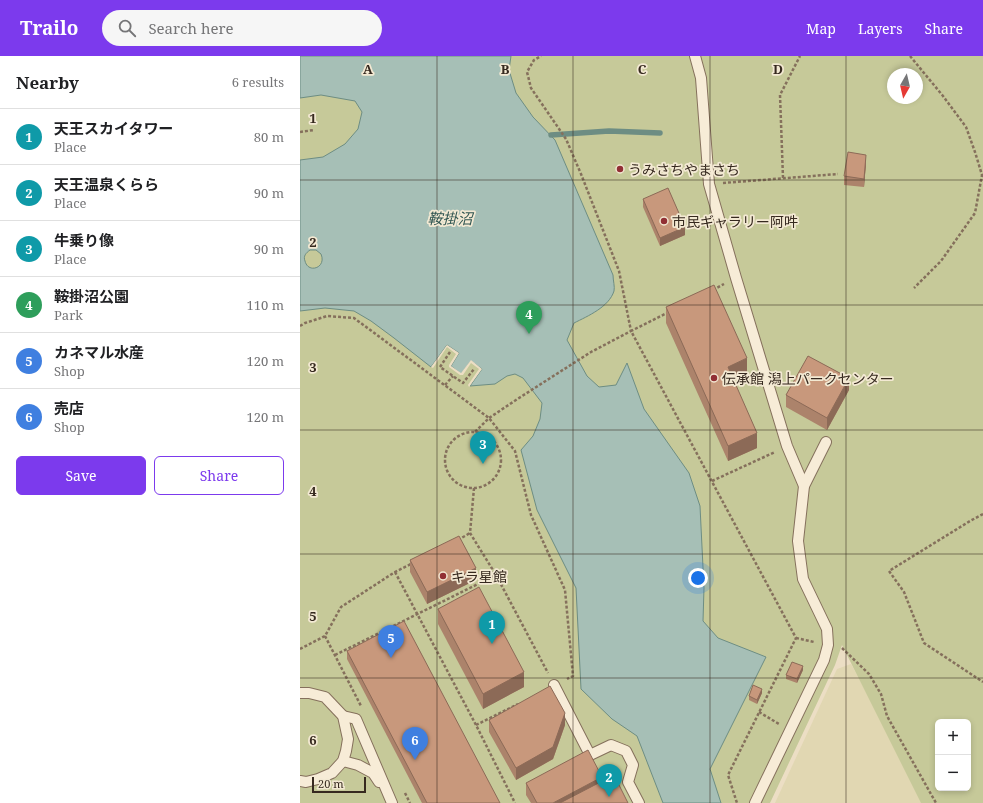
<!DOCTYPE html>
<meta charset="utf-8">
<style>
:root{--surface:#fff;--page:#f6f6f6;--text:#202124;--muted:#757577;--line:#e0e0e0;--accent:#7c3aed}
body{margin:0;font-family:"Noto Serif","Noto Sans JP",serif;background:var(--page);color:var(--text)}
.controls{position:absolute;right:12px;bottom:12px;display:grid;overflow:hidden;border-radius:6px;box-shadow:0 2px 6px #0003}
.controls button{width:36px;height:36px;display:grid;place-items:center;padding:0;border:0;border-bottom:1px solid var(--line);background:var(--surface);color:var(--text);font:20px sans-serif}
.compass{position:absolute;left:587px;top:12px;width:36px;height:36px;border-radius:50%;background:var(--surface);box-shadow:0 2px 6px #0003;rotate:188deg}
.scale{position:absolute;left:12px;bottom:10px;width:54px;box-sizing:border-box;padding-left:4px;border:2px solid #36291f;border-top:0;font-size:11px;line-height:14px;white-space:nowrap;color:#36291f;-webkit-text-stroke:3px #f3e9d3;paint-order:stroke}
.you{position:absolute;left:398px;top:522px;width:14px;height:14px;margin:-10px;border:3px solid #fff;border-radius:50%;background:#1a73e8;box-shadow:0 0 0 6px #1a73e833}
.badge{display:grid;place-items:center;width:26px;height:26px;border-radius:50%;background:var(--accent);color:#fff;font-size:13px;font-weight:700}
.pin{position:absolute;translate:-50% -33px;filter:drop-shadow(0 1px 2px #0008)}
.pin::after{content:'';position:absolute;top:21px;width:14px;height:12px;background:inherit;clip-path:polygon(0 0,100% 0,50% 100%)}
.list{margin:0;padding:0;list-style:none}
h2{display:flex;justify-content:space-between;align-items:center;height:52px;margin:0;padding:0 16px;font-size:17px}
h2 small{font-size:13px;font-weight:400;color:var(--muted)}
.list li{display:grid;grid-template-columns:26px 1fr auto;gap:12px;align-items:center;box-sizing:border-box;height:56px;padding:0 16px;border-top:1px solid var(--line)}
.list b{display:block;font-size:15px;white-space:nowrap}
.list p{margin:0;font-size:13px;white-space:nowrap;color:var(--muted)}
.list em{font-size:13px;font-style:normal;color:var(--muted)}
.actions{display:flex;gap:8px;padding:12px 16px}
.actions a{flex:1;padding:9px 0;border:1px solid var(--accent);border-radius:6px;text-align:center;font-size:14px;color:var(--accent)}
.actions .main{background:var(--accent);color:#fff}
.icon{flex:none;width:22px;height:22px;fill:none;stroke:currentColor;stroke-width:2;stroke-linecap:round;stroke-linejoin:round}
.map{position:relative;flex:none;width:683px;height:747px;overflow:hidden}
header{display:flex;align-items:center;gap:24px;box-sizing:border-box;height:56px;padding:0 20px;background:var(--accent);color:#fff}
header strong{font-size:19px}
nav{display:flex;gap:22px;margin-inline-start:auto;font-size:14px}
.search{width:280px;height:36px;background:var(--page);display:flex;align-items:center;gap:10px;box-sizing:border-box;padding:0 14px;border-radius:22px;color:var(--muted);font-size:15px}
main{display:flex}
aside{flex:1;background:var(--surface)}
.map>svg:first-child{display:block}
.farmland{fill:#e1d7b2}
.green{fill:#c6c999;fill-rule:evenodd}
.water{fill:#a6bfb6;stroke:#6d8d83;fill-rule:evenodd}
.pier{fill:#ecdec4}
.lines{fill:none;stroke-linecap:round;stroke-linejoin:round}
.stream{stroke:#6d8d83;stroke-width:5.5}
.service-casing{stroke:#85705c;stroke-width:12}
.path{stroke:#85705c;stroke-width:2.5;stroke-dasharray:3 2;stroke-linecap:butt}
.service{stroke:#f7ecd7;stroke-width:10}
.wall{fill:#ac836b}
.shaded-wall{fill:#8c6a57}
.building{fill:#c8987c;stroke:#8c6a57}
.grid{fill:none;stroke:#36291f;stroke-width:1;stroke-opacity:0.55}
.poi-dot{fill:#912f34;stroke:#f3e9d3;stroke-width:1.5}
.labels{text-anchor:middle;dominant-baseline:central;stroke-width:3.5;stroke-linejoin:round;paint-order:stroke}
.poi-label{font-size:14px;fill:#36291f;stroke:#f3e9d3;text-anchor:start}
.water-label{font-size:15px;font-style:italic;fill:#2f5551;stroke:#f3e9d3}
.grid-label{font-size:13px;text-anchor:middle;font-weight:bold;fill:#36291f;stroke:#f3e9d3;stroke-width:3.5;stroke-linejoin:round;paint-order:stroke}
</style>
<header>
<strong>Trailo</strong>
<div class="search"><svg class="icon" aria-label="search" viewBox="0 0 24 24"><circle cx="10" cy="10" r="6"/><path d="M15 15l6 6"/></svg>Search here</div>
<nav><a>Map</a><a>Layers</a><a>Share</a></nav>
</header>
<main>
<aside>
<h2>Nearby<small>6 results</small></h2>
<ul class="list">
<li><span class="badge" style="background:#0f9aa8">1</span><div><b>天王スカイタワー</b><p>Place</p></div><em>80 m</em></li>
<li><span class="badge" style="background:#0f9aa8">2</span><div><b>天王温泉くらら</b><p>Place</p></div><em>90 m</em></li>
<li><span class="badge" style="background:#0f9aa8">3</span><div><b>牛乗り像</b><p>Place</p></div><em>90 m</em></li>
<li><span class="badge" style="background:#2e9e5b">4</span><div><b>鞍掛沼公園</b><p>Park</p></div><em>110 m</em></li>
<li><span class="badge" style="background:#3f7fe0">5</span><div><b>カネマル水産</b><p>Shop</p></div><em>120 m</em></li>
<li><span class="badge" style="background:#3f7fe0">6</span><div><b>売店</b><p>Shop</p></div><em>120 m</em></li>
</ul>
<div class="actions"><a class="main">Save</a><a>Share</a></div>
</aside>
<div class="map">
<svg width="683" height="747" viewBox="0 0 683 747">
<rect width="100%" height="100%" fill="#ecdec4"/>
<polygon class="farmland" points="551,608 626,747 475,747 537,613"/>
<path class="green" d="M0,0H683V747H621L542,589L535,609L470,747H0ZM593,18H617V42H593ZM638,666H668V732H638Z"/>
<path class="water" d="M0,0H211L209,14L216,37L233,61L255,84L313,219C313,224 315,231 314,235C309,251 288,260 274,267L267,284L287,320L299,331L316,329L327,307L344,353L389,417L400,450L404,532L403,565L418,582L466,601L410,713L421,747H363L337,680L312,663L281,633L276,532L237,454L221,394L233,380L240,363L242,347L223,322L215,318L207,320L195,328L170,330L182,313L171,305L161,318L151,310L159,297L147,289L131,311L94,282L71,265L54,255L25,252L0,255V104L23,101L45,88L58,73L62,56L55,45L21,39L0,42ZM10,194H16L21,198C27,212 8,218 5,205C3,200 6,197 10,194Z"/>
<polygon class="pier" points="147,289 159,297 151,310 161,317 171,304 182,313 169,331 168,329 179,313 171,307 163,319 160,319 149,311 149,309 156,298 147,291 133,312 131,311"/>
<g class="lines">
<polyline class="stream" points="251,79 309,75 360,77"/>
<g class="service-casing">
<g id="service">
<polyline points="395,0 401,22 409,128 436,222 487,390 504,430"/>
<polyline points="254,629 290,699 311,689 326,695 333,709 328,726 339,747"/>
<polyline points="0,637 9,637 25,641 43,660 48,683 46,695 43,705 32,717 18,723 6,726 0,725"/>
<polyline points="43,660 56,663 92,747"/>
<polyline points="43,705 58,709 73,717 79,726"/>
<polyline points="455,747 524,604 528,589 527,573 503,523 498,485 504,430 526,386"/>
</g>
</g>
<g class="path">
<polyline points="610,0 643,40 666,71 675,96 682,119 675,157 641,205 614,232"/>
<polyline points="0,76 14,74"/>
<polyline points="483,122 480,39 500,0"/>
<polyline points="423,127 538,118"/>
<polyline points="413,234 424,228"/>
<polyline points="369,256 331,275 496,582 428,719 437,747"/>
<polyline points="0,270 5,267 27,260 54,262 189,362 215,395 231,459 265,534 273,620 267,623"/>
<polyline points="150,296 140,311 163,327 174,313"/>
<polyline points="145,329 153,320"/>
<polyline points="175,376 189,362 219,342 291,296 331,275 319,215 281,118 266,83 231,32 227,16 234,4 241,0"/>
<circle cx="173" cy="404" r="28"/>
<polyline points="412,425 475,396"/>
<polyline points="174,432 170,477 196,519 248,617"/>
<polyline points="683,458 670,465 589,515 604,536 624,587 683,626"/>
<polyline points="158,484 170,477"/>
<polyline points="95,516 176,669 215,747"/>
<polyline points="25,580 61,650"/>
<polyline points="496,582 514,586"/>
<polyline points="542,592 569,618 581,638 587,660 636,747"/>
<polyline points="0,593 25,580 41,551 95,516 113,507"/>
<polyline points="35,599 196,519"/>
<polyline points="459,656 479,668"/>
<polyline points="176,669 218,648"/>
<polyline points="105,737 110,747"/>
</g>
<use href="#service" class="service"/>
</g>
<g class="wall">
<polygon points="566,107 564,131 544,129 544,120"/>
<polygon points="343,143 385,179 360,190 343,151"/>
<polygon points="366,251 447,318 433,324 457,392 428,405 366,267"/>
<polygon points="549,334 527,374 486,351 486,339"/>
<polygon points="110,504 176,524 127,548 110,516"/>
<polygon points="138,553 224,631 183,653 138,568"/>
<polygon points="47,595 200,747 122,747 47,603"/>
<polygon points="503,614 497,627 486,623 486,619"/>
<polygon points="462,637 457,648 449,644 449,640"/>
<polygon points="189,664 265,669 253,703 216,724 189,676"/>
<polygon points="302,725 328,747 231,747 226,739 226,727"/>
</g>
<g class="shaded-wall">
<polygon points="566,99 566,107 564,131 564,123"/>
<polygon points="385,171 385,179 360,190 360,182"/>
<polygon points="447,302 447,318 428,326 428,311"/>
<polygon points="549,322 549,334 527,374 527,362"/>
<polygon points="457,377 457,392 428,405 428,390"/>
<polygon points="176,512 176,524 127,548 127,536"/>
<polygon points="503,610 503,614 497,627 497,623"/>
<polygon points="224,616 224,631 183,653 183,638"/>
<polygon points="462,633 462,637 457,648 457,644"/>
<polygon points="265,657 265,669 253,703 216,724 216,712"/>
<polygon points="302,721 302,733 276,747 253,747"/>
</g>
<g class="building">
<polygon points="548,96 566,99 564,123 544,120"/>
<polygon points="368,132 385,171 360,182 343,143"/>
<polygon points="414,229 447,302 428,311 457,377 428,390 366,251"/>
<polygon points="508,300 549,322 527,362 486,339"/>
<polygon points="159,480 176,512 127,536 110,504"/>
<polygon points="179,531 224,616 183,638 138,553"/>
<polygon points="104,565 200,747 127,747 47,595"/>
<polygon points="492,606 503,610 497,623 486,619"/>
<polygon points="453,629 462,633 457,644 449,640"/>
<polygon points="250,630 265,657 253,691 216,712 189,664"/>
<polygon points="288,694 302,721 253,747 237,747 226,727"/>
<polygon points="314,719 328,747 260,747"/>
</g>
<path class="grid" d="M137,0V747M273,0V747M410,0V747M546,0V747M0,124H683M0,249H683M0,374H683M0,498H683M0,622H683"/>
<g class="poi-dot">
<circle cx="320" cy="113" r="4"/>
<circle cx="364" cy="165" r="4"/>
<circle cx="414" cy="322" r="4"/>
<circle cx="143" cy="520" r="4"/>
</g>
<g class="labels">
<g class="poi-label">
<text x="328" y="113">うみさちやまさち</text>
<text x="372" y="165">市民ギャラリー阿吽</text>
<text x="422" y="322">伝承館 潟上パークセンター</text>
<text x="151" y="520">キラ星館</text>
</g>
<g class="water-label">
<text x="150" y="162">鞍掛沼</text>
</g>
</g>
<g class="grid-label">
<text x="68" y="18">A</text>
<text x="205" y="18">B</text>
<text x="342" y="18">C</text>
<text x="478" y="18">D</text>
<text x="13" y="67">1</text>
<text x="13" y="191">2</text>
<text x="13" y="316">3</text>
<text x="13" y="440">4</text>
<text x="13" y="565">5</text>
<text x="13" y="689">6</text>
</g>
</svg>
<div class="controls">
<button>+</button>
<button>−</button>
</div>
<svg class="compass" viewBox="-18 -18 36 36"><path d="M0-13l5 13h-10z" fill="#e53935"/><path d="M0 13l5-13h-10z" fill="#757577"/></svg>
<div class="scale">20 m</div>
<div class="you"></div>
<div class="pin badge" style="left:192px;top:588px;background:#0f9aa8">1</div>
<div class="pin badge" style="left:309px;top:741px;background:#0f9aa8">2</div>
<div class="pin badge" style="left:183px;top:408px;background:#0f9aa8">3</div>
<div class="pin badge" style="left:229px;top:278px;background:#2e9e5b">4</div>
<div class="pin badge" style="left:91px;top:602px;background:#3f7fe0">5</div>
<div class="pin badge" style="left:115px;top:704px;background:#3f7fe0">6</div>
</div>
</main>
